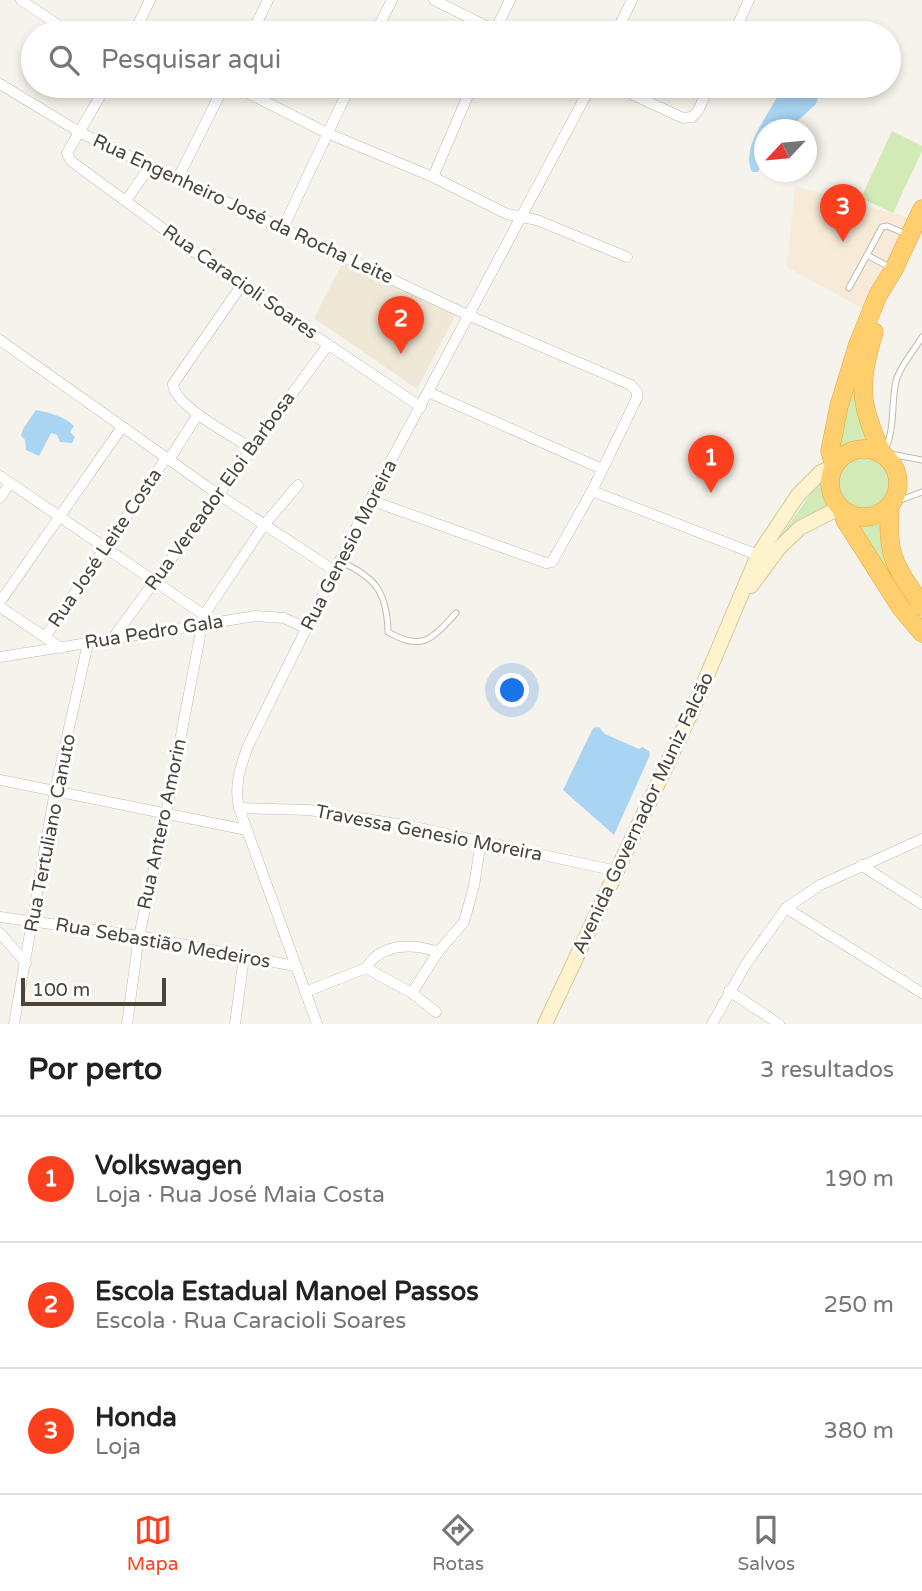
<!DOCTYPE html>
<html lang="pt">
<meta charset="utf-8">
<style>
:root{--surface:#fff;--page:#f2f2f2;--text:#222;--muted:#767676;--line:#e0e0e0;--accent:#fc3f1d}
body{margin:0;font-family:"Varela Round",sans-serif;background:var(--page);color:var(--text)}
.compass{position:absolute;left:754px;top:119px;width:63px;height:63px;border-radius:50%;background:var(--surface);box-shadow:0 4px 10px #0003;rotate:244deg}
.scale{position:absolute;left:21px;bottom:18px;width:145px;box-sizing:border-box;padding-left:7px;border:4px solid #4b4439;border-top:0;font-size:19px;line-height:24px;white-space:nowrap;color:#4b4439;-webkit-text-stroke:5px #fff;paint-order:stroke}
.you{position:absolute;left:513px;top:691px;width:24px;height:24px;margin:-18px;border:5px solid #fff;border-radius:50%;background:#1a73e8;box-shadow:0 0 0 10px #1a73e833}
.badge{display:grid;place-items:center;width:46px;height:46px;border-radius:50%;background:var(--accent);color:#fff;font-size:23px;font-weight:700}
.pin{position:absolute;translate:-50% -58px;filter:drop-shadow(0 2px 4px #0008)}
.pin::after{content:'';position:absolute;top:37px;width:24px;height:21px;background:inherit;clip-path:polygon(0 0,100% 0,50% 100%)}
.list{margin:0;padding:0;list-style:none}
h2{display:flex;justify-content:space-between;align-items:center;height:91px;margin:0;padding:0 28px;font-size:30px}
h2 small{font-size:23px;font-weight:400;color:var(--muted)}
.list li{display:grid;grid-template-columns:46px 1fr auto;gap:21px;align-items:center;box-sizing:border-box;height:126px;padding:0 28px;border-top:2px solid var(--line)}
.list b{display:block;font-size:26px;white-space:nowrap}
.list p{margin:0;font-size:23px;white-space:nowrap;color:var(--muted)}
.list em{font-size:23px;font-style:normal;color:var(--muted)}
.icon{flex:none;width:38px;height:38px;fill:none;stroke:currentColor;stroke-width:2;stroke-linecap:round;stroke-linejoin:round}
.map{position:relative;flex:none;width:922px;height:1024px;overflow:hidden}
.search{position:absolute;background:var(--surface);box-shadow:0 4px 10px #0003;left:21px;right:21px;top:21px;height:77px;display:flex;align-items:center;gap:18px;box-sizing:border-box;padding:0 24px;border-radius:38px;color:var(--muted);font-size:26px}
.sheet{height:469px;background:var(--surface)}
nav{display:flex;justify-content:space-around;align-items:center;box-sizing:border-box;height:98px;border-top:2px solid var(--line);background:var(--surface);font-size:19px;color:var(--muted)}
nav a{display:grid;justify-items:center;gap:4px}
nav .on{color:var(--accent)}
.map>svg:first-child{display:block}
.commercial{fill:#f7ead8}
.education{fill:#efe8d6}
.green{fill:#d2eab5}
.water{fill:#a9d4f2}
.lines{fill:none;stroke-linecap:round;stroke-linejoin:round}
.lane-casing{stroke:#c2bbae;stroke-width:7}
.street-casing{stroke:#c2bbae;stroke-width:11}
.secondary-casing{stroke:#d6c79b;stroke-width:16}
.highway-casing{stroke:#e0a43c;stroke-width:19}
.lane{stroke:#fff;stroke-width:5}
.street{stroke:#fff;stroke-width:10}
.secondary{stroke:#fff3cd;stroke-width:14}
.highway{stroke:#ffcf6e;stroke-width:18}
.labels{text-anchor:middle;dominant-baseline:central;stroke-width:6;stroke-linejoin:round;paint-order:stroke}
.street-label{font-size:19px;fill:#4b4439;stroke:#fff}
</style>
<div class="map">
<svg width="922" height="1024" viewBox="0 0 922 1024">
<rect width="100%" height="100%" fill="#f6f3ec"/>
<polygon class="commercial" points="795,186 909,218 865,310 787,267"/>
<polygon class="education" points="344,260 457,312 417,389 314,318"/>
<g class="green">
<polygon points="892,131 922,146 922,151 893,213 861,198"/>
<polygon points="856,375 873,445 849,447 837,455"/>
<circle cx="865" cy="484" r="29"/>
<polygon points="826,477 828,496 833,506 769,553 816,486"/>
<polygon points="886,518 916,609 887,574 855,523 869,524"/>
</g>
<g class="water">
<path d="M782,86H822L816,104L789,129L764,130V156L758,172H752C739,145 773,112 782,86Z"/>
<path d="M36,410C50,413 64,416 74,426L70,432L75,437L72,443L60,442L57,435L51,433L39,456L26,450L25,440L21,436L23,429Z"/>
<polygon points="599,727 605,734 639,749 642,747 649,751 650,755 614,835 563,790 593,728"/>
</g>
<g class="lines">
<g class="lane-casing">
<g id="lane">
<polyline points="891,268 867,255 882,227 887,226 906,234"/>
<polyline points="849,288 867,255"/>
<path d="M886,448C895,427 891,404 896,381C900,366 914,351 922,337"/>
<polyline points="884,455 896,455 922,460"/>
<polyline points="892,503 922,492"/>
<path d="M340,561C376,578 387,592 388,632C422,652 432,639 456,613"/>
</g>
</g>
<g class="street-casing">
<g id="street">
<polyline points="21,0 70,33"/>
<polyline points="434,0 500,33"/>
<polyline points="134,33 150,0"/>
<polyline points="252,33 268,0"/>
<polyline points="375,33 392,0"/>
<polyline points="494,33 510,0"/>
<polyline points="616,33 632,0"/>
<polyline points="734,33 749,0"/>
<polyline points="0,84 81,133 150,166 470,316 631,385 637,392 637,398 592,491 552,562 546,563 370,500"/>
<polyline points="106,86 67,153 71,161 241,286 421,407"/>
<polyline points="234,86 327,133 433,177 507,214 537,220 627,257"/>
<polyline points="614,86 683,118 692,117 698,111 709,86"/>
<polyline points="433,177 472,86"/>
<polyline points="178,178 224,86"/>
<polyline points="126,201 150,166"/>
<polyline points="283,228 350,86"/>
<path d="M241,286L173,384C173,405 235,438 253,449"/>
<polyline points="0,340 219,495 335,571"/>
<polyline points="428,392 602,469"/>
<polyline points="169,460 198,414"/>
<polyline points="0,476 204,615"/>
<polyline points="592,491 758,555"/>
<polyline points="0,498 10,483"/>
<polyline points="0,602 122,427"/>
<polyline points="0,607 61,648"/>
<polyline points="45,637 166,458"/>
<polyline points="113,638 328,345"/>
<polyline points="0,657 256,616 284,618 306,628"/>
<polyline points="0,780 247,830"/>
<polyline points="239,808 309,810 410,826 617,871"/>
<polyline points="861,865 922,904"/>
<polyline points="786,908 922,993"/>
<polyline points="0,917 139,936 295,966"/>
<polyline points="0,933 26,963"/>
<path d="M366,968C381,943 412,943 438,952"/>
<polyline points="729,991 779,1024"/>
<polyline points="305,992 366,968 412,993 436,1012"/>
<polyline points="412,993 438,952 464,922 474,886 481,841"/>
<polyline points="14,1024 55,791 88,643"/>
<polyline points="127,1024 139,936 166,814 204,615 264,525 298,485"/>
<polyline points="235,1024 244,957"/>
<path d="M317,1024L239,808C234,785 240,768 248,746L370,500L591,86"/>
<polyline points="712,1024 746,964 786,908 820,885 922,839"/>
</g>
</g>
<g class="secondary-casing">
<g id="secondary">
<polyline points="751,586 779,548 800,528 839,508"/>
<polyline points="545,1024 692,711 758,555 798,495 821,472 833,467"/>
</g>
</g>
<g class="highway-casing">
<g id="highway">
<path d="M874,332C858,384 859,404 882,453"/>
<circle cx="864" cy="483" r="34"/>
<polyline points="834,466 830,451 839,406 858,344 878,295 894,269 922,209"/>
<path d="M890,506C886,557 895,565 922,606"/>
<polyline points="842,511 845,520 901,608 922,633"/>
</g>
</g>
<use href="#lane" class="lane"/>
<use href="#street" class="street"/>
<use href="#secondary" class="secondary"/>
<use href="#highway" class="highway"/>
</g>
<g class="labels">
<g class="street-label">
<text transform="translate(243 209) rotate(25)">Rua Engenheiro José da Rocha Leite</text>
<text transform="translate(240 282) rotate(35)">Rua Caracioli Soares</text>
<text transform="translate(220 491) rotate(-54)">Rua Vereador Eloi Barbosa</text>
<text transform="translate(349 545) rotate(-63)">Rua Genesio Moreira</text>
<text transform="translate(105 548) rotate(-56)">Rua José Leite Costa</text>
<text transform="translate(154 632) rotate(-9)">Rua Pedro Gala</text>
<text transform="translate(643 813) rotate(-65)">Avenida Governador Muniz Falcão</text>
<text transform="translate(162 824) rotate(-78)">Rua Antero Amorin</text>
<text transform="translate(50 833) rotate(-79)">Rua Tertuliano Canuto</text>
<text transform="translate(429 833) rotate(11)">Travessa Genesio Moreira</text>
<text transform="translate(163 943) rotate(10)">Rua Sebastião Medeiros</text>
</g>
</g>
</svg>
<svg class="compass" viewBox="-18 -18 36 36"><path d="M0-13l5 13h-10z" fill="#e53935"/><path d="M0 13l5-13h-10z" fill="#767676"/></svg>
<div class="scale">100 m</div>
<div class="you"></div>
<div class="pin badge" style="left:711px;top:493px">1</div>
<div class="pin badge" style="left:401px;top:354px">2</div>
<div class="pin badge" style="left:843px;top:242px">3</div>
<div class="search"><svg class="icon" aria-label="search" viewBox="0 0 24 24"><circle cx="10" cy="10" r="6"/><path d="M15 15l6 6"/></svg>Pesquisar aqui</div>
</div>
<section class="sheet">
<h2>Por perto<small>3 resultados</small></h2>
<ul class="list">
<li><span class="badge">1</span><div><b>Volkswagen</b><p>Loja · Rua José Maia Costa</p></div><em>190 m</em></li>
<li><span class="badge">2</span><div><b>Escola Estadual Manoel Passos</b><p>Escola · Rua Caracioli Soares</p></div><em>250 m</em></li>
<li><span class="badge">3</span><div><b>Honda</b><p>Loja</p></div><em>380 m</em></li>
</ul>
</section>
<nav>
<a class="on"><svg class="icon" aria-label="map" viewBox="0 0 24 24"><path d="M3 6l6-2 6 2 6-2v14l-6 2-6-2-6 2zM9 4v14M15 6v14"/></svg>Mapa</a>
<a><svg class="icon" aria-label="directions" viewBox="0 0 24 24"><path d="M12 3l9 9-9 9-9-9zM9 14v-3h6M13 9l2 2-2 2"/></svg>Rotas</a>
<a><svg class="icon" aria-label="saved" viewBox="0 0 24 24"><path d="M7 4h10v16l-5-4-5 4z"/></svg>Salvos</a>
</nav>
